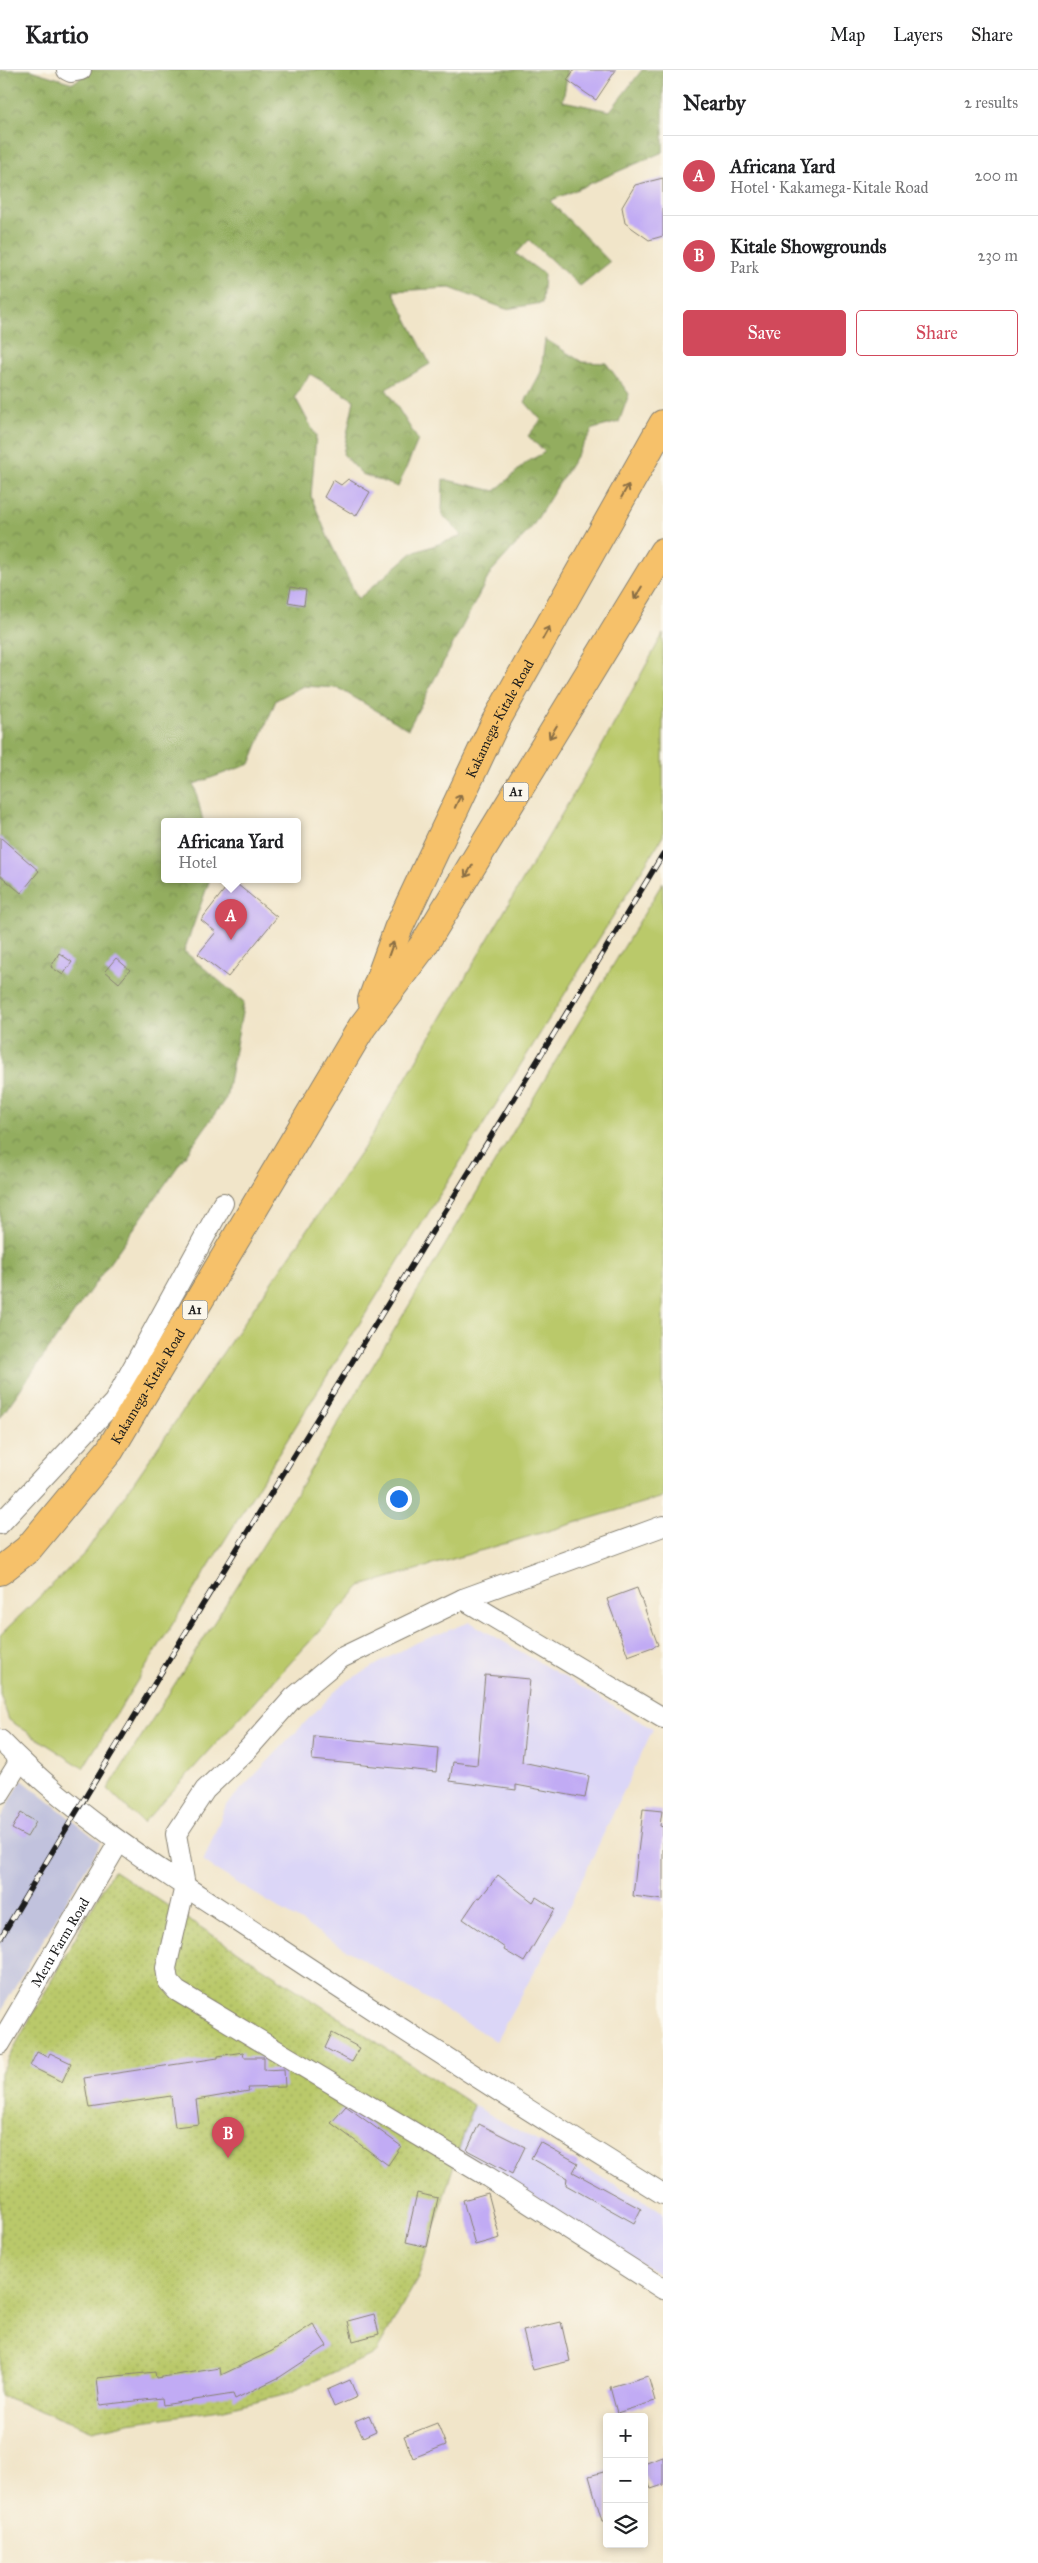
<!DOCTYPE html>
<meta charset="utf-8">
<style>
:root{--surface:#fff;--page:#f2f2f2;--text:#202124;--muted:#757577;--line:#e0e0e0;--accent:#d1495b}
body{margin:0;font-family:"IM FELL Great Primer",serif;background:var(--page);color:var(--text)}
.controls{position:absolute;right:15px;bottom:15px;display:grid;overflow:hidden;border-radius:5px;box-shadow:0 2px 8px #0003}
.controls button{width:45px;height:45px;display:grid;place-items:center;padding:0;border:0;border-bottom:1px solid var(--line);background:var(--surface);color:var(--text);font:25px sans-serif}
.you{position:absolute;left:398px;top:1428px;width:18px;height:18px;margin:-12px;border:4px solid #fff;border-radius:50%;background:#1a73e8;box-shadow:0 0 0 8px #1a73e833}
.badge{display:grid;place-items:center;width:32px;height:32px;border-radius:50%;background:var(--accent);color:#fff;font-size:16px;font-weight:700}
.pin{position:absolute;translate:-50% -41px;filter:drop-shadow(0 1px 2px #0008)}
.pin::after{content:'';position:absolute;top:26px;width:18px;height:15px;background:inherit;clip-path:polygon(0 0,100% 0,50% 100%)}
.popup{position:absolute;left:161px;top:748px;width:140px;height:65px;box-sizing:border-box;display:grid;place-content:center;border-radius:5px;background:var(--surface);filter:drop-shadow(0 1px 4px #0005);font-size:16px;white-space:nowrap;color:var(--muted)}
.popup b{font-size:19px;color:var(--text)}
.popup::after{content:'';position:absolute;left:50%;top:100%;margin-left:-10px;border:10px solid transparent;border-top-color:var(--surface)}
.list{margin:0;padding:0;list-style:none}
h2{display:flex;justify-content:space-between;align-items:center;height:65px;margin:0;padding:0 20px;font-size:21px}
h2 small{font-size:16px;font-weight:400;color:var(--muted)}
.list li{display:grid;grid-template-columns:32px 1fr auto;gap:15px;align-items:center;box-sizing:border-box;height:80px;padding:0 20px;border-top:1px solid var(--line)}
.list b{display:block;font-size:19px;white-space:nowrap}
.list p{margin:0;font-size:16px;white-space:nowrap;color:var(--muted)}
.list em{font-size:16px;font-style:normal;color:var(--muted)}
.actions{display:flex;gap:10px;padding:15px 20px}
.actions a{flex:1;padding:11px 0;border:1px solid var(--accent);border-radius:5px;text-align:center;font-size:18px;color:var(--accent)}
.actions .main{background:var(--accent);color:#fff}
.icon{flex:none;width:28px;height:28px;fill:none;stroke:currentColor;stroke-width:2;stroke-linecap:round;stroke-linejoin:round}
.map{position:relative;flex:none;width:663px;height:2493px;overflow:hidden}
header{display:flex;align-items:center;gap:30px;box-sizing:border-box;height:70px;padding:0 25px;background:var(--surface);border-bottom:1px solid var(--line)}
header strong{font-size:24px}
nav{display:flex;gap:28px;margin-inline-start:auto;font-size:18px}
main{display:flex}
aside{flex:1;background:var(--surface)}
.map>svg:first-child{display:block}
.built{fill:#dbd6f7}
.industrial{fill:#c1c2dd}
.green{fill:#bac96b;stroke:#6b7244}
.forest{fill:url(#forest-crowns);stroke:#58643e}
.park{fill:url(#park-dots);stroke:#6b7244}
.building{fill:#c1abf4}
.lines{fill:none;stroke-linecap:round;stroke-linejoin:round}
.street-casing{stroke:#868072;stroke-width:22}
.highway-casing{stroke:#868072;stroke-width:30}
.street{stroke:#fff;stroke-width:20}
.highway{stroke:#f6c16b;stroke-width:28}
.rail-casing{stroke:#1c1c1c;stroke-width:5.5}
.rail{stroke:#fbf7ec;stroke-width:4;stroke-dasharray:11;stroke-linecap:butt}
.oneway{stroke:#896e44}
.labels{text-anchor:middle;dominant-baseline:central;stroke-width:4;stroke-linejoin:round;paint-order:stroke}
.shield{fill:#fbf7ec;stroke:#5f5e5a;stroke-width:1}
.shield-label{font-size:12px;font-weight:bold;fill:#1c1c1c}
.street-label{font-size:14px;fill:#1c1c1c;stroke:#fbf7ec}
</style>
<header>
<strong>Kartio</strong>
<nav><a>Map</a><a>Layers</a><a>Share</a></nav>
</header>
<main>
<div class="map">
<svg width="663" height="2493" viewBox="0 0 663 2493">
<defs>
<pattern id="forest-crowns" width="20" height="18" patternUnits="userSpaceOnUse" patternTransform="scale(1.25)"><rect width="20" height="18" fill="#93ad5f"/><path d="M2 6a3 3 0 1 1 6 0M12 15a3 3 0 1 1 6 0" fill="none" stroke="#778c4e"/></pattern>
<pattern id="park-dots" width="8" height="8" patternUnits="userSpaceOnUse" patternTransform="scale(1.25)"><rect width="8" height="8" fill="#bac96b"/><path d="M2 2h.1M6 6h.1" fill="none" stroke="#9fac5c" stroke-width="1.8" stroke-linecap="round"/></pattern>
</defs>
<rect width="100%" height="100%" fill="#fbf7ec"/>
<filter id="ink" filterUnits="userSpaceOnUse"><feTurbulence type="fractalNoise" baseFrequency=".02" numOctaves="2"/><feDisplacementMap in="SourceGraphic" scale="10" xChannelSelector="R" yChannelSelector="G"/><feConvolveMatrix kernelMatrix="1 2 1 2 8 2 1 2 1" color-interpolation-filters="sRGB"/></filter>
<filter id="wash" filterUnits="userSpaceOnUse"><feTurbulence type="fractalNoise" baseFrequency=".0096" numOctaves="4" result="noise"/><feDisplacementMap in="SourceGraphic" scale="20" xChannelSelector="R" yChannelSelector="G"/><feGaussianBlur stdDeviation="1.12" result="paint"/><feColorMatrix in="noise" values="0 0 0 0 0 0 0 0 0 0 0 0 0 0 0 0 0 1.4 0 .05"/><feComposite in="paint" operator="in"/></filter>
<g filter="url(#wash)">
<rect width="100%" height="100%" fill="#f1e5c9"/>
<g class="built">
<polygon points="470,1552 653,1659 564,1848 496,1971 203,1792 226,1735 342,1614 413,1574"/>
<polygon points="473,2035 663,2142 663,2207 459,2080"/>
</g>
<polygon class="industrial" points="22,1710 101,1773 0,1942 0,1749"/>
<g class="green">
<polygon points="663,564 663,766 83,1698 9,1650 0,1624 0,1565 85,1483 368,1072 602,676"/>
<polygon points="663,812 663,1427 361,1516 143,1753 108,1719 300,1417"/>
</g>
<polygon class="forest" points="0,0 30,0 73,13 91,0 568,0 563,31 610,41 642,0 663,0 663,82 550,131 610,192 580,216 529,170 516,184 544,204 542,233 506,239 450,218 393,221 430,294 386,319 418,370 398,417 362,404 343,384 354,330 310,304 295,327 316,366 311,426 329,470 358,529 412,483 462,466 442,444 443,409 495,421 527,392 545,382 528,366 541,350 525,332 541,302 545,269 582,292 606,293 629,324 619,352 593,359 532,457 491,502 408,659 338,618 303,616 276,630 250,694 194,714 203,751 165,751 165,809 210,809 184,881 244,932 226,1028 0,1348"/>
<polygon class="park" points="113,1800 473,2035 418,2208 376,2283 288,2323 220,2340 128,2353 93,2361 0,2325 0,2003"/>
<g id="blocks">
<g class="building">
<polygon points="574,0 616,0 596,30 567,10"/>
<polygon points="663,108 663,166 649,170 625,153 622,137 635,115"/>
<polygon points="348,409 370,422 356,446 324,427 333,410 341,415"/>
<polygon points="291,517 306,520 304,535 288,532"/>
<polygon points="0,767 39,801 21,823 0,805"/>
<polygon points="232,810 277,847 228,907 198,884 216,862 201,850"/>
<polygon points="59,883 72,892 63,905 51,897"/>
<polygon points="116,888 130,900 119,913 105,901"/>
<polygon points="637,1518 658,1575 628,1586 607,1529"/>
<polygon points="485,1605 530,1609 522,1692 589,1706 585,1728 516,1715 516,1720 450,1711 453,1692 477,1695"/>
<polygon points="314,1666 438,1678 436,1702 312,1690"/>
<polygon points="643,1739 662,1741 660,1756 663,1757 663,1830 633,1826"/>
<polygon points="21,1743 36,1752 27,1767 12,1759"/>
<polygon points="498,1805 533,1832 536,1827 555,1839 524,1892 504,1880 505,1878 463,1849 478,1827 480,1828"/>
<polygon points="332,1963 360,1978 352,1992 325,1978"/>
<polygon points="37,1982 48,1987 50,1983 71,1993 62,2012 30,1996"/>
<polygon points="243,1982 244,1987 264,1987 264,2000 284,1999 285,2017 248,2018 249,2021 196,2030 199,2054 175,2057 171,2026 89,2038 84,2008 218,1988 218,1986"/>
<polygon points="346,2036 401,2076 388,2095 331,2053"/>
<polygon points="479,2054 525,2077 512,2104 467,2080"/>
<polygon points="540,2072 578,2093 573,2102 641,2139 634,2153 566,2115 567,2108 531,2088"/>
<polygon points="417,2123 438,2128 427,2177 406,2172"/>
<polygon points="488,2123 500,2168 475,2175 463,2130"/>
<polygon points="374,2244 379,2264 353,2271 348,2251"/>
<polygon points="561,2252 570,2291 533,2300 523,2261"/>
<polygon points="313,2254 327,2276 280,2307 235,2329 233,2324 163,2335 162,2328 100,2335 97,2308 155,2302 156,2308 220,2298 221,2305 272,2281"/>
<polygon points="648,2306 655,2331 617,2343 610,2317"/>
<polygon points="350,2310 357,2327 334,2337 327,2320"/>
<polygon points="369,2345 376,2361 363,2367 355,2351"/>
<polygon points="437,2353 446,2375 413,2388 404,2366"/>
<polygon points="663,2387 663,2415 651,2419 644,2402 644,2394"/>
<polygon points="607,2401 607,2451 602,2451 589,2406"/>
</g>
</g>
</g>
<g filter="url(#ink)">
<use href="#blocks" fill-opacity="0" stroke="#868072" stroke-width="1"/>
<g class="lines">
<g class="street-casing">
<g id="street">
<polyline points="67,0 71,2 81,0"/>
<polyline points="0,1454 114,1332 223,1133"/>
<polyline points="663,1456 463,1529 341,1588 293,1628 248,1679 205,1720 176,1764 185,1816 166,1898 168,1911 177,1921 488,2107 663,2219"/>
<polyline points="463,1529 663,1648"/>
<path d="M0,1670C77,1750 173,1808 265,1869C396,1956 529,2041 663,2124"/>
<polyline points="0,1723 20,1691"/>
<path id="s1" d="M0,1974L119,1772"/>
</g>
</g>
<g class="highway-casing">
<g id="highway">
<path id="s2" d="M372,930L398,859L496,651L663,354"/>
<path id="s3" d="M0,1501L28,1479L110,1380L362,957L423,876L663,482"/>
</g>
</g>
<use href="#street" class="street"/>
<use href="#highway" class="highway"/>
<g class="rail-casing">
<path id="rail" d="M0,1869C217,1505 444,1148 663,784"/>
</g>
<use href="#rail" class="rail"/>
</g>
<defs><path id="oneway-shaft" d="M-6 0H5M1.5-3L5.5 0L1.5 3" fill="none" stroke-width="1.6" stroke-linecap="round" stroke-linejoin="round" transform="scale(1.25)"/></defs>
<g class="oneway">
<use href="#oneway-shaft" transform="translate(625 421) rotate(-61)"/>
<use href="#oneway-shaft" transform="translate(638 523) rotate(121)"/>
<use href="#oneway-shaft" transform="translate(546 563) rotate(-61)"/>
<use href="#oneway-shaft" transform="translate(553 662) rotate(121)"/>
<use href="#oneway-shaft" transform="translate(458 731) rotate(-65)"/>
<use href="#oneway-shaft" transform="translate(469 801) rotate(121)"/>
<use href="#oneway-shaft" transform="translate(391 879) rotate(-70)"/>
</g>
</g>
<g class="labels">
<g class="shield">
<rect x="503.5" y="712.5" width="25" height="19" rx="4"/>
<rect x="182.5" y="1230.5" width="25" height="19" rx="4"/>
</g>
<g class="shield-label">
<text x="516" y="722">A1</text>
<text x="195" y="1240">A1</text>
</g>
<g class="street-label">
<text stroke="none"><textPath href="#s2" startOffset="309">Kakamega-Kitale Road</textPath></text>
<text stroke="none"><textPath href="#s3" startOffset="238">Kakamega-Kitale Road</textPath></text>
<text stroke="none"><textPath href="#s1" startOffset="118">Meru Farm Road</textPath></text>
</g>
</g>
</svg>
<div class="controls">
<button>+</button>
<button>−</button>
<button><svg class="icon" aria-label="layers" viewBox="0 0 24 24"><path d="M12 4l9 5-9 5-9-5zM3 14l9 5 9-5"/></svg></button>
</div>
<div class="you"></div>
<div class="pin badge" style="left:231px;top:870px">A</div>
<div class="popup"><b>Africana Yard</b>Hotel</div>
<div class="pin badge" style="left:228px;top:2088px">B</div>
</div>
<aside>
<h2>Nearby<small>2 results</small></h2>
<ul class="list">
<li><span class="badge">A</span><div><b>Africana Yard</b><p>Hotel · Kakamega-Kitale Road</p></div><em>200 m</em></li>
<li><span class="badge">B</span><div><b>Kitale Showgrounds</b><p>Park</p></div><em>230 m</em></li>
</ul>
<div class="actions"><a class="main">Save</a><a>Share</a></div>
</aside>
</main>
